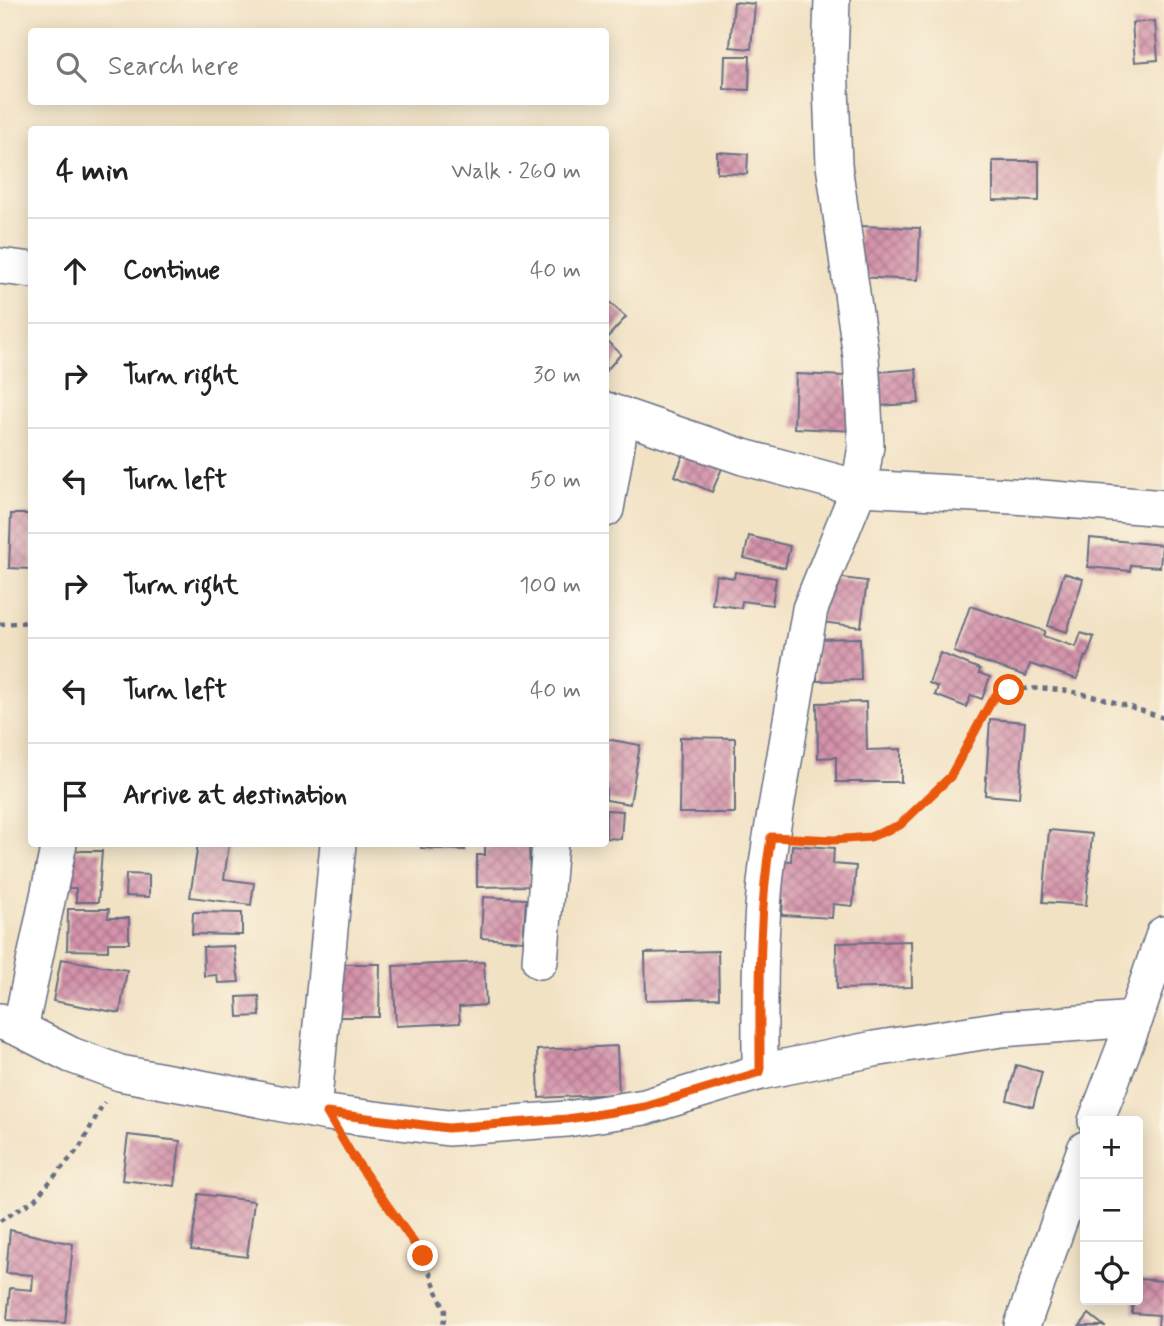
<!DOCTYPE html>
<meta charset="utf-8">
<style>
:root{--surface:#fff;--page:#f2f2f2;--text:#222;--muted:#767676;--line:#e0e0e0}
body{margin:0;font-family:Mynerve,sans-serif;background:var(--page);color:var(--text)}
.controls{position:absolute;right:21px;bottom:21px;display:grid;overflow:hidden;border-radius:7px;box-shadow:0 4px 18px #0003}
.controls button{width:63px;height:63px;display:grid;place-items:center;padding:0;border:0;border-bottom:2px solid var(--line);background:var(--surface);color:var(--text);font:35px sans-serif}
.stop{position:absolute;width:21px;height:21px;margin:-16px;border:5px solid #ea580c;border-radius:50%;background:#fff}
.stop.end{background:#ea580c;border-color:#fff;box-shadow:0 2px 7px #0008}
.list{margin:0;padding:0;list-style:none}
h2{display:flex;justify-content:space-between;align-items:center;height:91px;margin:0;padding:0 28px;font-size:30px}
h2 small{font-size:23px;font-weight:400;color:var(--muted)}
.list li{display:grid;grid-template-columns:46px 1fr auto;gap:21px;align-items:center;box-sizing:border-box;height:105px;padding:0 28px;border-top:2px solid var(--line)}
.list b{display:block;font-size:26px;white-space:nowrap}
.list em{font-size:23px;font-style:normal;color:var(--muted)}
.icon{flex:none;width:38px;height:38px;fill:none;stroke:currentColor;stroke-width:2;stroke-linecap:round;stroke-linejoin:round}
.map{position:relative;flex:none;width:1164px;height:1326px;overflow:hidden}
.search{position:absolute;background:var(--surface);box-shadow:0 4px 18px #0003;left:28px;top:28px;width:581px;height:77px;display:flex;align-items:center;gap:18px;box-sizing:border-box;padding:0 24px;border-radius:7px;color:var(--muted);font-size:26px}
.panel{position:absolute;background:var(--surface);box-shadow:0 4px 18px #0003;left:28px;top:126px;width:581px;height:721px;border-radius:7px}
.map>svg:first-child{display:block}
.building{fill:url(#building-cross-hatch)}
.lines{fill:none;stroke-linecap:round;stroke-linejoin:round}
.street-casing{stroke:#666e82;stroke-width:38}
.path{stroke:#666e82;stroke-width:4.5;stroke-dasharray:5 5;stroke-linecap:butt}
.street{stroke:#fff;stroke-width:35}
.route{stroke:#ea580c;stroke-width:9}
</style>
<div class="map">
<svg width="1164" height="1326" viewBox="0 0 1164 1326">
<defs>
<pattern id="building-cross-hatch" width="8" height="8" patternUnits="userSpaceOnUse" patternTransform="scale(1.75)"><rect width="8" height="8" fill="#d493aa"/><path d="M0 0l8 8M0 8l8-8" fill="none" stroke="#ab788e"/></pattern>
</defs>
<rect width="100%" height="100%" fill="#fcf5e5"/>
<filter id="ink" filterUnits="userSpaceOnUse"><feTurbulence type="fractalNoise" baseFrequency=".0143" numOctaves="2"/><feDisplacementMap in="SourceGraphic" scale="14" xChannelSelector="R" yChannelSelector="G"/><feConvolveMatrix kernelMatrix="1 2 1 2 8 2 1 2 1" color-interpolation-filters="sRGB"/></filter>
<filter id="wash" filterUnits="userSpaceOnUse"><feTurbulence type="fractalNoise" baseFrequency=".00686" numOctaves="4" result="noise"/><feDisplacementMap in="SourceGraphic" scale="28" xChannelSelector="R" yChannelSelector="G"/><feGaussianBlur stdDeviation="1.57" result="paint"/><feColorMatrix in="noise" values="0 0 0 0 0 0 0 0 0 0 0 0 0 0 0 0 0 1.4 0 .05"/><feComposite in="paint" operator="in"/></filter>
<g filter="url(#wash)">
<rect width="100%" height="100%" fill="#f2e2c4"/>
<g id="blocks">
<g class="building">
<polygon points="734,2 755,4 751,49 730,47"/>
<polygon points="1155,21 1158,60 1135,62 1132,23"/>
<polygon points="725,56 750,56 749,90 724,89"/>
<polygon points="717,152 748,154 747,174 717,173"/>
<polygon points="993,161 1039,161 1039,201 993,200"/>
<polygon points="859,226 920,228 918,280 857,277"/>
<polygon points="607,300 626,317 606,339 606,301"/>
<polygon points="606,340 621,354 606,371"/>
<polygon points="916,369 919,403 880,406 878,372"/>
<polygon points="796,374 845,376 844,386 858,387 856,431 794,428"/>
<polygon points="687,446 725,461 712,492 675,476"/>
<polygon points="11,514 32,514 32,569 9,568"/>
<polygon points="749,536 790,546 785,568 744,558"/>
<polygon points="1090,538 1162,545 1160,567 1131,565 1130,571 1088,567"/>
<polygon points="735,572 776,578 772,605 742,601 741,608 712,604 716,575 734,578"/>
<polygon points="1064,573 1083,579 1067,632 1048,626"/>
<polygon points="826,576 867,581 861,627 820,622"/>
<polygon points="970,606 1045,631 1043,636 1076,647 1081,633 1094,637 1087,657 1085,656 1077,679 1030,664 1026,676 954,652"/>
<polygon points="860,638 861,680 817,681 816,639"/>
<polygon points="940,653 980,669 979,673 990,677 982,699 971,695 966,707 935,695 938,687 929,683"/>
<polygon points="866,702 867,750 901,749 901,782 836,782 836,757 818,758 817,703"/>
<polygon points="990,719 1025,722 1019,798 985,795"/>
<polygon points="680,737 735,738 735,813 679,813"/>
<polygon points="606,739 640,745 630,804 606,800"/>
<polygon points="606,810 623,811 621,839 606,838"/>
<polygon points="1049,830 1092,834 1086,905 1043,902"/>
<polygon points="198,844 229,844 224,879 254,883 251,905 190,897"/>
<polygon points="421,844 465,844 465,850 421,848"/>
<polygon points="485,844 529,844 530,886 477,887 477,855 485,855"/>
<polygon points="792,845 834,848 833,864 856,866 853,906 833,904 832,918 782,915 783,900 773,899 776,860 791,861"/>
<polygon points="62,851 102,851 98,902 76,902 76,888 62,888"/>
<polygon points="126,874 149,875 149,897 125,896"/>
<polygon points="483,897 526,899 523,941 481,938"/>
<polygon points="68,909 109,909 108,918 129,918 129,943 108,943 108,951 67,950"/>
<polygon points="193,912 242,913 242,935 192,934"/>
<polygon points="911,941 912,987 837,989 836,943"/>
<polygon points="234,946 239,982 218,983 217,975 204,976 203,947"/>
<polygon points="718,951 719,998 646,1000 645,953"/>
<polygon points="61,959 127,970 120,1013 53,1001"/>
<polygon points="484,962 486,1005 459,1007 460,1023 396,1026 393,966"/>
<polygon points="331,964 380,964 379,1017 331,1017"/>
<polygon points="259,996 260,1016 238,1017 237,997"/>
<polygon points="617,1046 619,1094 539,1098 537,1050"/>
<polygon points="1016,1065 1042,1072 1033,1107 1007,1100"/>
<polygon points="128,1135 180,1141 175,1186 122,1180"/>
<polygon points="199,1194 254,1201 247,1257 191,1250"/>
<polygon points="10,1230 73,1244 65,1323 7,1320 10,1288 32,1290 33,1275 6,1273"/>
<polygon points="1138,1279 1164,1281 1164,1326 1158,1326 1159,1315 1132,1313 1133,1300 1138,1300"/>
<polygon points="1089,1314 1104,1326 1080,1326"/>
</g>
</g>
</g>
<g filter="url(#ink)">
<use href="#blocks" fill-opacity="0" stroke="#666e82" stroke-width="2"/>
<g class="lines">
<g class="street-casing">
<g id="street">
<polyline points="0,266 32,270"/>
<polyline points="606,410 743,457 859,488 1029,497 1164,508"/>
<polyline points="606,509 622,415"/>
<polyline points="540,961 550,844"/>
<polyline points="0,1021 20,1029 71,1055 120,1073 228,1093 327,1113 448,1128 567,1119 645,1107 760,1072 874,1049 1001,1029 1135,1019"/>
<polyline points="20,1029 59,844"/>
<path d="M760,1072C760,994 758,915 771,837L810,609L859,488L866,446L861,357L834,165L830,61L832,0"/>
<polyline points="313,1110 338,844"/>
<polyline points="1096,1121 1135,1019 1164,934"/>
<polyline points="1022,1326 1085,1149"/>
</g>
</g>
<g class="path">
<polyline points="0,624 32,622"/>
<path d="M804,838L834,840L869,837L900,825L950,777L992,700C993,699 998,693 999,692C1005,689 1014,689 1021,689C1070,685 1118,703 1164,718"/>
<polyline points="347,1147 423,1256 445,1311 443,1326"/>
<polyline points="0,1221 34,1200 80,1147 104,1102"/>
</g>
<use href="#street" class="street"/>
</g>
</g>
<g class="lines" filter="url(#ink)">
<path class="route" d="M423,1256L350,1152L327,1113L448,1128L567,1119L645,1107L760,1072C760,994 758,915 771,837L834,840L870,837L900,825L950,777L992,700L999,692L1009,690"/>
</g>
</svg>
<div class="controls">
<button>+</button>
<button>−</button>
<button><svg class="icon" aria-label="locate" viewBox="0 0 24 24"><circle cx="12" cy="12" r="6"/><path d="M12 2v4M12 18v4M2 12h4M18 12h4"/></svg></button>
</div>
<div class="stop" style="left:1009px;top:690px"></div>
<div class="stop end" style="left:423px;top:1256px"></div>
<div class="search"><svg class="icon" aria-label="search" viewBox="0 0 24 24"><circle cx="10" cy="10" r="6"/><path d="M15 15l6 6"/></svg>Search here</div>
<section class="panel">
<h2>4 min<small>Walk · 260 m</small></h2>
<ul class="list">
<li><svg class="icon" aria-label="ahead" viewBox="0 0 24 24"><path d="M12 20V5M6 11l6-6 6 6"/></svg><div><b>Continue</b></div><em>40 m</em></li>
<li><svg class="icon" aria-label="right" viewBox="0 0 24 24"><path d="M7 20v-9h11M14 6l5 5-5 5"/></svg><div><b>Turn right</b></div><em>30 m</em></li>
<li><svg class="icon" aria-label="left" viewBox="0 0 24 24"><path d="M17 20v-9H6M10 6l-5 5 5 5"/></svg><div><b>Turn left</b></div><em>50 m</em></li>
<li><svg class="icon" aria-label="right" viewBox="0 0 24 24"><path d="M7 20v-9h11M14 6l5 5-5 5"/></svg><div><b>Turn right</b></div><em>100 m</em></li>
<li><svg class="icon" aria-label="left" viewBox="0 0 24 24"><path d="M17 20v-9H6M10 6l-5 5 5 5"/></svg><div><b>Turn left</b></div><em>40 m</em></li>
<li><svg class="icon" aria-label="arrive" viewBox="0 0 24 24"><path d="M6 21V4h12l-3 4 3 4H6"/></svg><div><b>Arrive at destination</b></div></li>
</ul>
</section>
</div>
